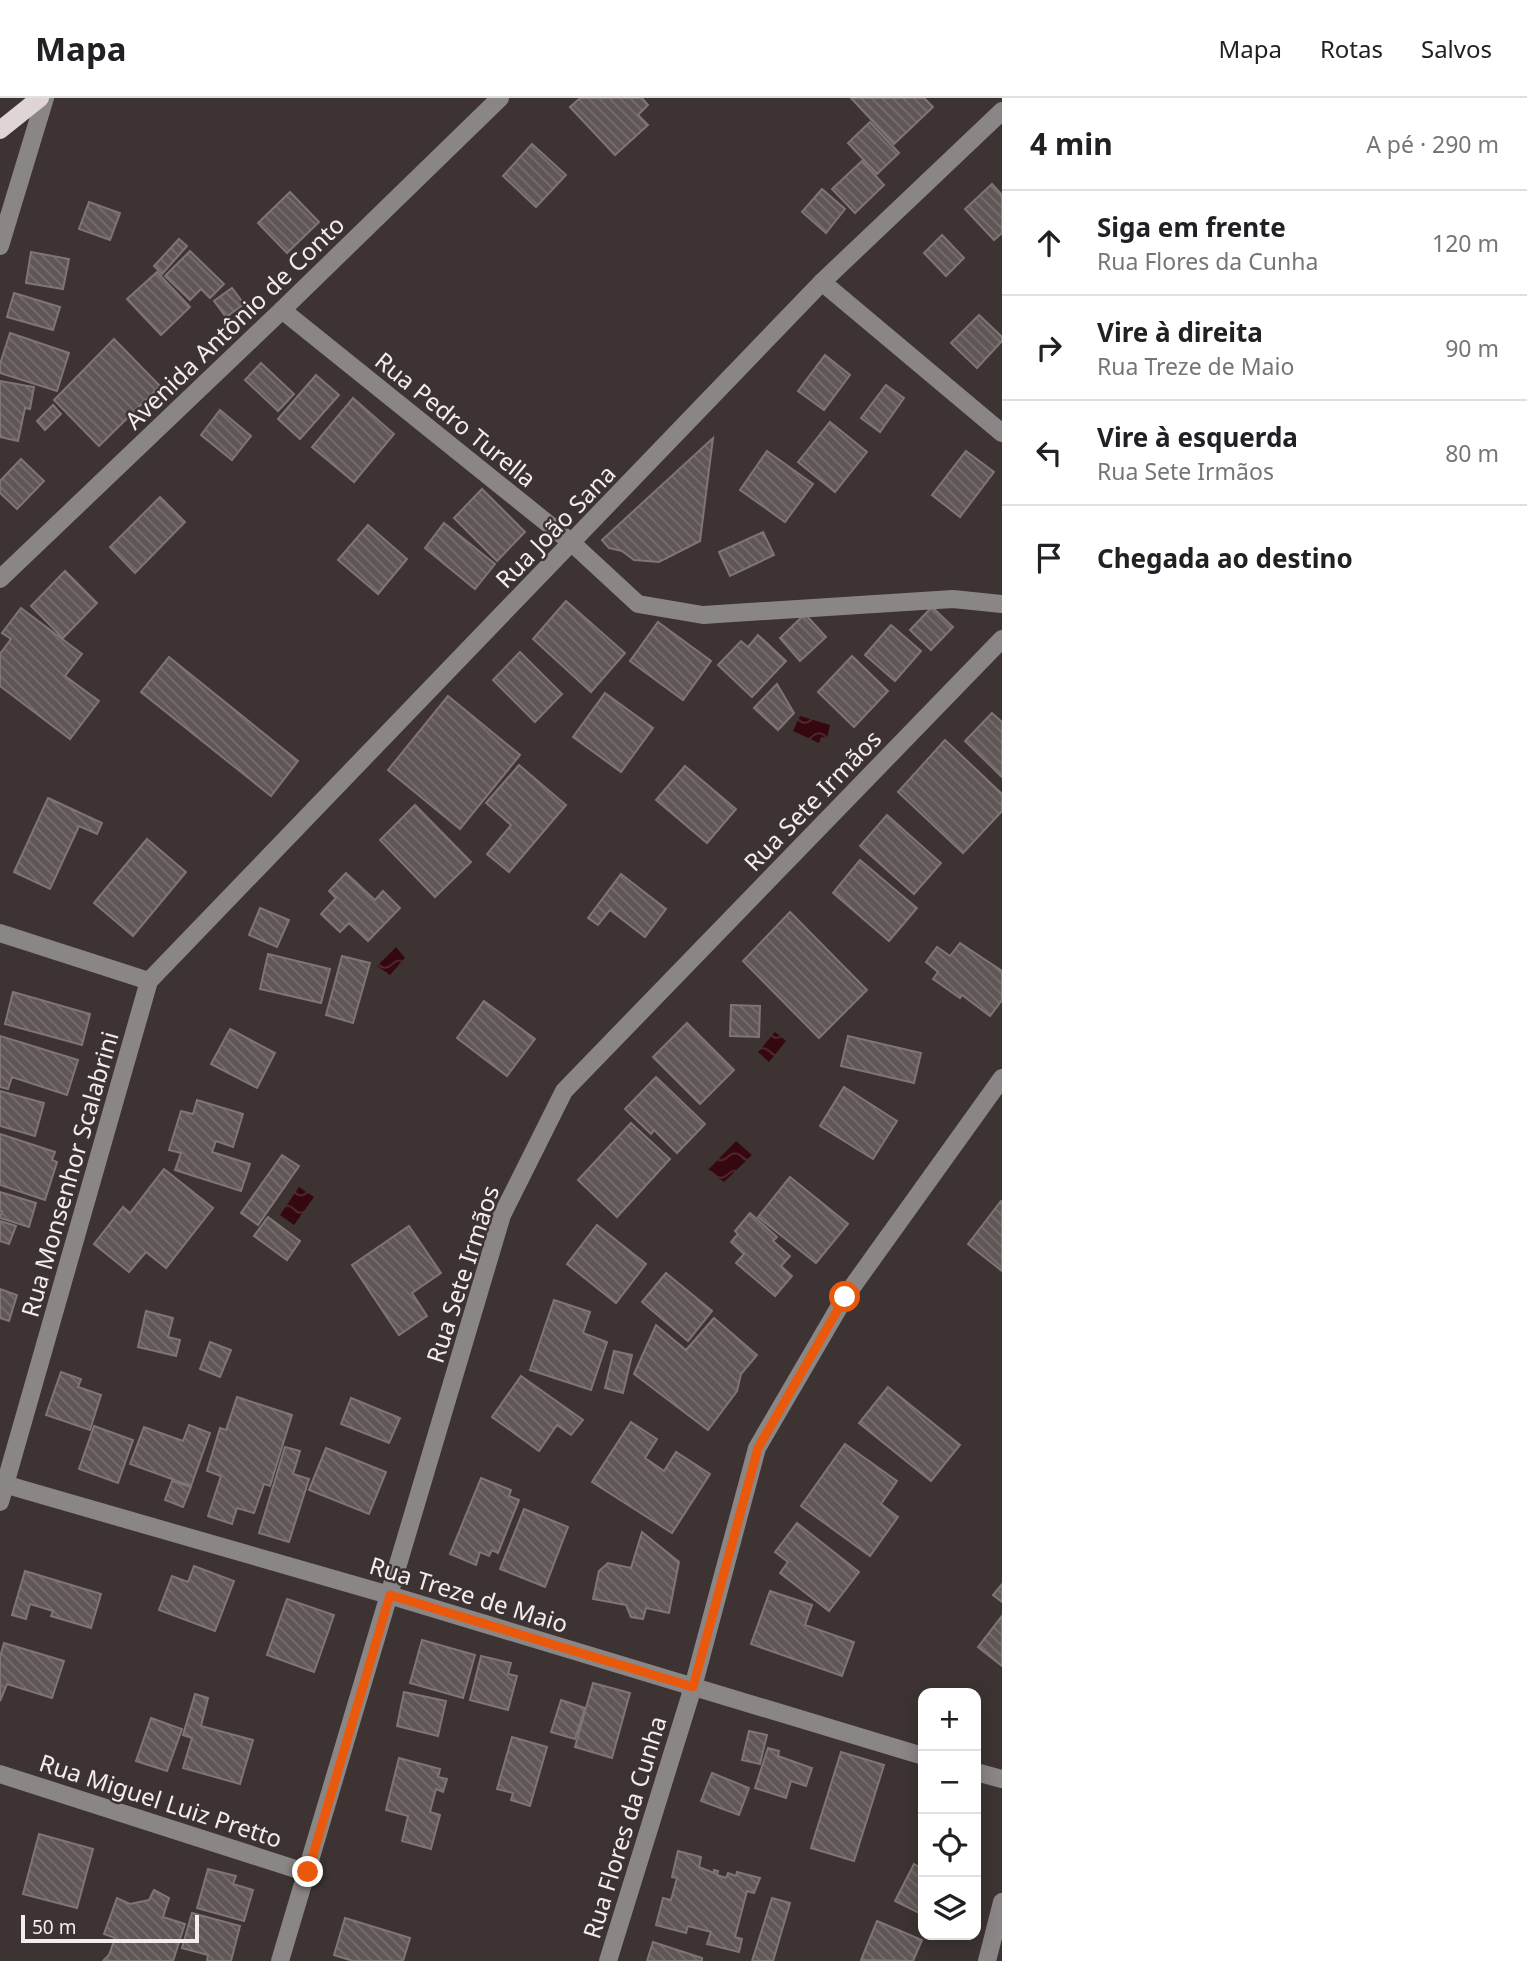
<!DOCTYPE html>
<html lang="pt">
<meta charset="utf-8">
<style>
:root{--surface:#fff;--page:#f2f2f2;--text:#202124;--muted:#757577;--line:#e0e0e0}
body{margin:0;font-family:"Noto Sans",sans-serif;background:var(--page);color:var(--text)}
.controls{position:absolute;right:21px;bottom:21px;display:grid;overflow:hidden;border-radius:14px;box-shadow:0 4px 18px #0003}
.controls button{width:63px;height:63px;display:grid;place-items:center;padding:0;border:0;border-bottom:2px solid var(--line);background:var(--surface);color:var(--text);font:35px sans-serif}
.scale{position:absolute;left:21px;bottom:18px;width:178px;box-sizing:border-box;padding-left:7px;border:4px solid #f3eded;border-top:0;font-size:19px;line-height:24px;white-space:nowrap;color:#f3eded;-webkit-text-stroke:5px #3d3333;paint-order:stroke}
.stop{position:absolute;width:21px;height:21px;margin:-16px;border:5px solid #ea580c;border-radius:50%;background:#fff}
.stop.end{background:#ea580c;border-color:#fff;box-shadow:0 2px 7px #0008}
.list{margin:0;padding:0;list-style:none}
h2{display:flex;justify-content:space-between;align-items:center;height:91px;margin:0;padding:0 28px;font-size:30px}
h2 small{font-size:23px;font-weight:400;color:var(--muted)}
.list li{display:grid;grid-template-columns:46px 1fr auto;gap:21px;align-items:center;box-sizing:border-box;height:105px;padding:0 28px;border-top:2px solid var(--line)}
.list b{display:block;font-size:26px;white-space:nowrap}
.list p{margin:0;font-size:23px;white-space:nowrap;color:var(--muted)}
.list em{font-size:23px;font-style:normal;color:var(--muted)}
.icon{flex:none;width:38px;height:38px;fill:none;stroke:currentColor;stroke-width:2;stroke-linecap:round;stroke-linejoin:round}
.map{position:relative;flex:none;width:1002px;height:1863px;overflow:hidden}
header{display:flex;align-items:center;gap:42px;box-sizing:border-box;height:98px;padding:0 35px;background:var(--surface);border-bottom:2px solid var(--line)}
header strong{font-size:33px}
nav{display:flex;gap:38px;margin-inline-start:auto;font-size:24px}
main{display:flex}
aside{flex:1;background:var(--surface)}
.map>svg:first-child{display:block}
.water{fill:url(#water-waves)}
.building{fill:url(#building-back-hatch);stroke:#7f7575;stroke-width:2}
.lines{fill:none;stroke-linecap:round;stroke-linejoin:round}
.minor{stroke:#8b8686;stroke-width:18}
.major{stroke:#dfd5d5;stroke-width:18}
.route{stroke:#ea580c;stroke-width:9}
.labels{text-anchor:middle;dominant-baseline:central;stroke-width:5;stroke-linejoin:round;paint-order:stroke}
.street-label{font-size:24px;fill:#f3eded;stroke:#3d3333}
</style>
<header>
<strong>Mapa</strong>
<nav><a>Mapa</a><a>Rotas</a><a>Salvos</a></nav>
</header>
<main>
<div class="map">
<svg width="1002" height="1863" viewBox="0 0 1002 1863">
<defs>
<pattern id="water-waves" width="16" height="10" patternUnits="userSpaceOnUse" patternTransform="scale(1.75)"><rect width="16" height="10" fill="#35070e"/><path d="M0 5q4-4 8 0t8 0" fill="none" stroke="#532b31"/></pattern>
<pattern id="building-back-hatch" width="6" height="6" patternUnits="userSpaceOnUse" patternTransform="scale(1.75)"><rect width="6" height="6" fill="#605656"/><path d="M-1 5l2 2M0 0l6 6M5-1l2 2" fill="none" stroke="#776f6f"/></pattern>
</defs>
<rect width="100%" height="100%" fill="#3d3333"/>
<g class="water">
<polygon points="800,618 830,627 827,640 821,639 819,645 793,633"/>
<polygon points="396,849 405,860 390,877 377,868"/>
<polygon points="775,934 786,943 769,964 758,954"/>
<polygon points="736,1043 752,1057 724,1084 708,1072"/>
<polygon points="299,1089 314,1099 294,1127 280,1117"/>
</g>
<g class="building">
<polygon points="580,0 642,0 648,7 638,17 648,27 615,57 570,9"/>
<polygon points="851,0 924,0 933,9 894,46"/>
<polygon points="870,24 899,55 877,76 848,45"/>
<polygon points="532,46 566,77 536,109 503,78"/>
<polygon points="862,63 884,87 855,115 832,91"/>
<polygon points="992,86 1002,97 1002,135 994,142 965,111"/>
<polygon points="822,91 845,111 826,135 802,114"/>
<polygon points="290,94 319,124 287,155 258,125"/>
<polygon points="89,104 120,115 110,142 79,131"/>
<polygon points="942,137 964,160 946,178 924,155"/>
<polygon points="179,141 187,148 162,176 154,168"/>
<polygon points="190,153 224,186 210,200 201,191 190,202 165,178"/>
<polygon points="31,154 69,161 63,191 26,185"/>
<polygon points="157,174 190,209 161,237 127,201"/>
<polygon points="232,190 244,206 226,219 214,203"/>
<polygon points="14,195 60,209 53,232 7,219"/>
<polygon points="979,217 1002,239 1002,243 977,270 951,245"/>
<polygon points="10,235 69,255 57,293 0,275 0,266"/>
<polygon points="114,241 160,288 99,348 54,302"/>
<polygon points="825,257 850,277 824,312 798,293"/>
<polygon points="261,265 294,296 278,313 245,282"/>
<polygon points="316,277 339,297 300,341 278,321"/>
<polygon points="0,283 34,289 30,311 25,310 18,343 0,339"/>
<polygon points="886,287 904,300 880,334 861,320"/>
<polygon points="353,300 394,336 354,384 312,349"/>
<polygon points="53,307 61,316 45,332 37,323"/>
<polygon points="220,312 251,338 232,362 201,337"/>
<polygon points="830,324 867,354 835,394 798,364"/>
<polygon points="713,340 700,443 659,464 634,462 622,453 609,450 602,442"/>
<polygon points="767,353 813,386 785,424 740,392"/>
<polygon points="966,353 994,374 960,419 932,397"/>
<polygon points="21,361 44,383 17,411 0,395 0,383"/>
<polygon points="482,391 525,434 497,463 454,420"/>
<polygon points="160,399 185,424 135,475 110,449"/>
<polygon points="444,425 495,466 475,491 425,450"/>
<polygon points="368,427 407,461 378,496 338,462"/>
<polygon points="763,434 774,457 730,478 719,454"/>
<polygon points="65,473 97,505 63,540 31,508"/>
<polygon points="566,503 625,555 591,594 533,541"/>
<polygon points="932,509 953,529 931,552 910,532"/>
<polygon points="21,510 82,556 65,578 99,603 70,641 0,588 0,556 11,541 2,535"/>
<polygon points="805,516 826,539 800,563 780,540"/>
<polygon points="658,524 711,563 683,602 630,563"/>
<polygon points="891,527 921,553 895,583 865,557"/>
<polygon points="758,537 786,563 752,599 718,567 741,543 748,549"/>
<polygon points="520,554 562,596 535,624 493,582"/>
<polygon points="852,558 888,593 854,629 818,594"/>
<polygon points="169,559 298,663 271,698 141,594"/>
<polygon points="777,586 794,615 778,632 754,610"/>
<polygon points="605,595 653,630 621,674 573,639"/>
<polygon points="448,598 520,657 460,731 388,672"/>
<polygon points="992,615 1002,624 1002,679 965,643"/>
<polygon points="945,642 1002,696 1002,713 963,755 898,694"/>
<polygon points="519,667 566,707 509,774 487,756 511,727 486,705"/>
<polygon points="685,668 736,711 707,745 656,702"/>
<polygon points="48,700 102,725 97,736 79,728 50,791 14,774"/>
<polygon points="415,707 471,764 435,799 380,742"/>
<polygon points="887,717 941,765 914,796 860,748"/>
<polygon points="147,741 186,774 133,838 94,805"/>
<polygon points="860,762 917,810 889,843 833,795"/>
<polygon points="346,775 375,802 383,793 400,810 368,843 349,825 340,834 321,816 336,800 329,793"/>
<polygon points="621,776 666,811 645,839 610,812 598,827 588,820"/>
<polygon points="260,810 289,822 277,849 249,837"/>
<polygon points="790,814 867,892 819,940 743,863"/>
<polygon points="960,845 1002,873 1002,902 990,918 962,897 960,900 933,881 938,874 926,864 937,849 950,858"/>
<polygon points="268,856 330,871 321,905 260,891"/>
<polygon points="342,858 370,865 353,925 326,917"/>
<polygon points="13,894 90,916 82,947 5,926"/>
<polygon points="484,903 535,941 507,978 457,940"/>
<polygon points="731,907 760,908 759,939 730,938"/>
<polygon points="687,925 734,972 700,1006 653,959"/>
<polygon points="230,931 275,955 257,990 211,966"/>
<polygon points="0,938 78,962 67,997 12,979 8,991 0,989"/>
<polygon points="848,938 921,955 914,985 841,968"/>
<polygon points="656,979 705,1026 677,1055 654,1032 651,1036 625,1011"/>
<polygon points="844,989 897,1023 873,1061 820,1028"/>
<polygon points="0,993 44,1005 35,1038 0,1028"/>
<polygon points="197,1002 243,1016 233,1049 216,1043 212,1054 250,1066 241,1093 175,1072 181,1055 169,1052 181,1013 193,1016"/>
<polygon points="631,1025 670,1061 617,1119 578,1082"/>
<polygon points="0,1036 55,1054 52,1062 57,1064 45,1102 0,1087"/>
<polygon points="282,1057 299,1068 258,1127 241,1115"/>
<polygon points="164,1071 213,1110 166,1170 146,1154 129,1174 94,1146 123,1109 130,1115"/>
<polygon points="790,1079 848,1126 816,1165 758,1119"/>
<polygon points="0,1094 36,1105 29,1129 0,1120 2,1113 0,1113"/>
<polygon points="1001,1103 1002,1104 1002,1173 968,1146"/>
<polygon points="750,1115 777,1139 773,1143 790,1158 781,1168 792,1178 775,1198 736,1165 744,1156 731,1144 738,1136 735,1133"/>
<polygon points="268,1119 300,1143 287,1162 254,1138"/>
<polygon points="0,1123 16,1128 9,1146 0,1143"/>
<polygon points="597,1127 646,1166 616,1205 567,1166"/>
<polygon points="409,1128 441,1175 412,1195 427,1218 399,1237 352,1167"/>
<polygon points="666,1175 712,1213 688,1243 642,1204"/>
<polygon points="0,1191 17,1197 9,1223 0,1220"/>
<polygon points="554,1202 590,1214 583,1235 607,1244 591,1292 530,1272"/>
<polygon points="146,1213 173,1220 168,1239 180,1242 176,1258 138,1249"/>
<polygon points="714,1220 757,1257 741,1276 737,1293 708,1332 634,1276 656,1227 686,1252"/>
<polygon points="210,1244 231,1252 220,1279 200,1271"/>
<polygon points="614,1253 632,1257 623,1295 605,1290"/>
<polygon points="61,1274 81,1281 78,1289 101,1297 90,1332 46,1317"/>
<polygon points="521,1278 583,1322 571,1337 557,1327 539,1353 492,1319"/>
<polygon points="888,1289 960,1347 931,1383 859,1325"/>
<polygon points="237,1299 292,1317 270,1388 264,1386 254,1415 237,1410 232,1426 208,1418 221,1378 207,1373 220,1330 226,1332"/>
<polygon points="351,1300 400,1320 389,1345 341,1326"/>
<polygon points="631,1324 657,1341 645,1360 664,1373 676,1354 710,1376 672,1435 592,1384"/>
<polygon points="189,1327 210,1335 191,1388 130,1366 144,1329 183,1343"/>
<polygon points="94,1328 133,1342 118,1385 79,1371"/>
<polygon points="845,1346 897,1383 881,1406 898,1419 870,1458 801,1408"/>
<polygon points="285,1349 300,1353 293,1376 309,1381 289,1444 259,1435"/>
<polygon points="326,1350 386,1374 369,1416 309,1392"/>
<polygon points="481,1380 511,1392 509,1398 519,1402 498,1455 492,1452 489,1458 480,1454 476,1467 450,1456"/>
<polygon points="172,1383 191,1389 183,1409 165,1402"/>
<polygon points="524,1411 568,1429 545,1489 500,1471"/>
<polygon points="797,1425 859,1474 829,1513 780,1475 788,1464 775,1454"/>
<polygon points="642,1434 679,1464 669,1515 646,1510 643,1521 631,1519 626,1507 593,1501 599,1473 608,1465 631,1470"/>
<polygon points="194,1468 234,1483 215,1533 159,1512 172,1478 188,1484"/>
<polygon points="25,1473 101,1496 91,1530 51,1518 53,1513 30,1506 26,1521 12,1517"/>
<polygon points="1002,1486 1002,1504 993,1497"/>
<polygon points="770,1493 812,1507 805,1527 854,1544 842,1578 751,1546"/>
<polygon points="287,1501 334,1517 314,1574 267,1557"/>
<polygon points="1002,1518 1002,1568 978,1549"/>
<polygon points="422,1542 475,1557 463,1600 410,1585"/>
<polygon points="4,1545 64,1563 52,1600 7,1586 0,1603 0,1559"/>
<polygon points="481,1558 511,1565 508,1576 517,1578 508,1612 470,1602"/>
<polygon points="593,1585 630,1595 612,1660 575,1649"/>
<polygon points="404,1594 446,1603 438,1638 397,1628"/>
<polygon points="195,1596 208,1600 201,1628 253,1642 240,1686 183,1670 192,1640 183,1637"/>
<polygon points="561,1602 585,1610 575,1641 551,1634"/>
<polygon points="151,1620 182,1631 167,1673 136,1663"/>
<polygon points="749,1633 767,1637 760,1666 742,1662"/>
<polygon points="512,1639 547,1649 530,1708 511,1702 513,1695 497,1691"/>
<polygon points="768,1650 779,1653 778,1658 812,1670 806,1688 791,1683 786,1700 755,1690"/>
<polygon points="841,1654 884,1667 854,1763 811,1750"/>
<polygon points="399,1660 440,1671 438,1679 447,1681 443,1694 436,1691 430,1714 440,1717 431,1751 402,1743 408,1718 386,1712"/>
<polygon points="712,1675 749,1690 739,1717 701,1703"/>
<polygon points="39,1736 93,1751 77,1810 23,1796"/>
<polygon points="678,1753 701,1759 699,1769 714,1775 714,1772 718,1773 717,1777 726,1780 728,1775 736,1778 737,1774 760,1780 754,1795 747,1793 735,1839 742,1841 739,1854 707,1846 711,1834 688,1828 686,1835 656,1827 663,1800 671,1802 677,1780 672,1779"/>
<polygon points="914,1766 923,1771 923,1817 895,1803"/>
<polygon points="208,1771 236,1778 233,1786 253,1792 244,1823 197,1810"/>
<polygon points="154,1792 169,1800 163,1819 185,1826 173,1863 103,1863 109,1857 115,1840 104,1836 117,1800 130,1806 149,1802"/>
<polygon points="772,1800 790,1805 773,1863 752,1863"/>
<polygon points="192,1815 240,1828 231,1863 207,1863 208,1857 182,1850"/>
<polygon points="345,1820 410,1840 403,1863 353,1863 334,1857"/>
<polygon points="877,1823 922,1842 913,1863 861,1862"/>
<polygon points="653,1844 702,1860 702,1863 647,1863"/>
</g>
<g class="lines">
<g class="minor">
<polyline points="0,148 45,0"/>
<polyline points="822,184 1002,335"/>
<polyline points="282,212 572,445 638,506 703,517 953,501 1002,506"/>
<polyline points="0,481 282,212 500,0"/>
<polyline points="0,835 149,883"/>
<polyline points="0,1385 389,1497 923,1658"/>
<polyline points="0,1404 149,883 822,184 1002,13"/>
<polyline points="976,1674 1002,1681"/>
<polyline points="0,1676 308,1775"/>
<polyline points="280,1863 502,1117 564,993 1002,541"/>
<polyline points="608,1863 693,1589 757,1350 845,1199 1002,980"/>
<polyline points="987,1863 1002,1804"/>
</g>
<polyline class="major" points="0,32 40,0"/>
</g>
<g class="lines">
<polyline class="route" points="308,1774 390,1497 693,1589 758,1350 845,1199"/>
</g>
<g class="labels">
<g class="street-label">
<text transform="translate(234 224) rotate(-44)">Avenida Antônio de Conto</text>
<text transform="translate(456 321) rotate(39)">Rua Pedro Turella</text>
<text transform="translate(555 428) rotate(-46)">Rua João Sana</text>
<text transform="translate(812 702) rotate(-46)">Rua Sete Irmãos</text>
<text transform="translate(69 1076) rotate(-74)">Rua Monsenhor Scalabrini</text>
<text transform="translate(462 1176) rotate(-72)">Rua Sete Irmãos</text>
<text transform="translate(469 1496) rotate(17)">Rua Treze de Maio</text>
<text transform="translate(161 1702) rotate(18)">Rua Miguel Luiz Pretto</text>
<text transform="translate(624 1729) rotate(-73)">Rua Flores da Cunha</text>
</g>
</g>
</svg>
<div class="controls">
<button>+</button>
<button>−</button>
<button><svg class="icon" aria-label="locate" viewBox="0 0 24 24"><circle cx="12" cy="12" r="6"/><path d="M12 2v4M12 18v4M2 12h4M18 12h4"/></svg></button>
<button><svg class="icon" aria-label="layers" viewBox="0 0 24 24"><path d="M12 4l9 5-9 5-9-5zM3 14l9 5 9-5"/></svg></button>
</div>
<div class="scale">50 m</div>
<div class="stop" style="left:845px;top:1199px"></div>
<div class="stop end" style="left:308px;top:1774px"></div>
</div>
<aside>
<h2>4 min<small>A pé · 290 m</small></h2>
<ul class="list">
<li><svg class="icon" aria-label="ahead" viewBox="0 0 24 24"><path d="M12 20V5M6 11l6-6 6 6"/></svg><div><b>Siga em frente</b><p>Rua Flores da Cunha</p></div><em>120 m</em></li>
<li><svg class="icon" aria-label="right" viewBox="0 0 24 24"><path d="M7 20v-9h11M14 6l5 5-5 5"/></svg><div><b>Vire à direita</b><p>Rua Treze de Maio</p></div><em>90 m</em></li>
<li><svg class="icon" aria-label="left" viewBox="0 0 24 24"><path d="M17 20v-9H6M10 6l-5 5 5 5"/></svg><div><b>Vire à esquerda</b><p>Rua Sete Irmãos</p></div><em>80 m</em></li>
<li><svg class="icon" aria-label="arrive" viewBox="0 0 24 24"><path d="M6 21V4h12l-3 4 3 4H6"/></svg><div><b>Chegada ao destino</b></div></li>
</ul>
</aside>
</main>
